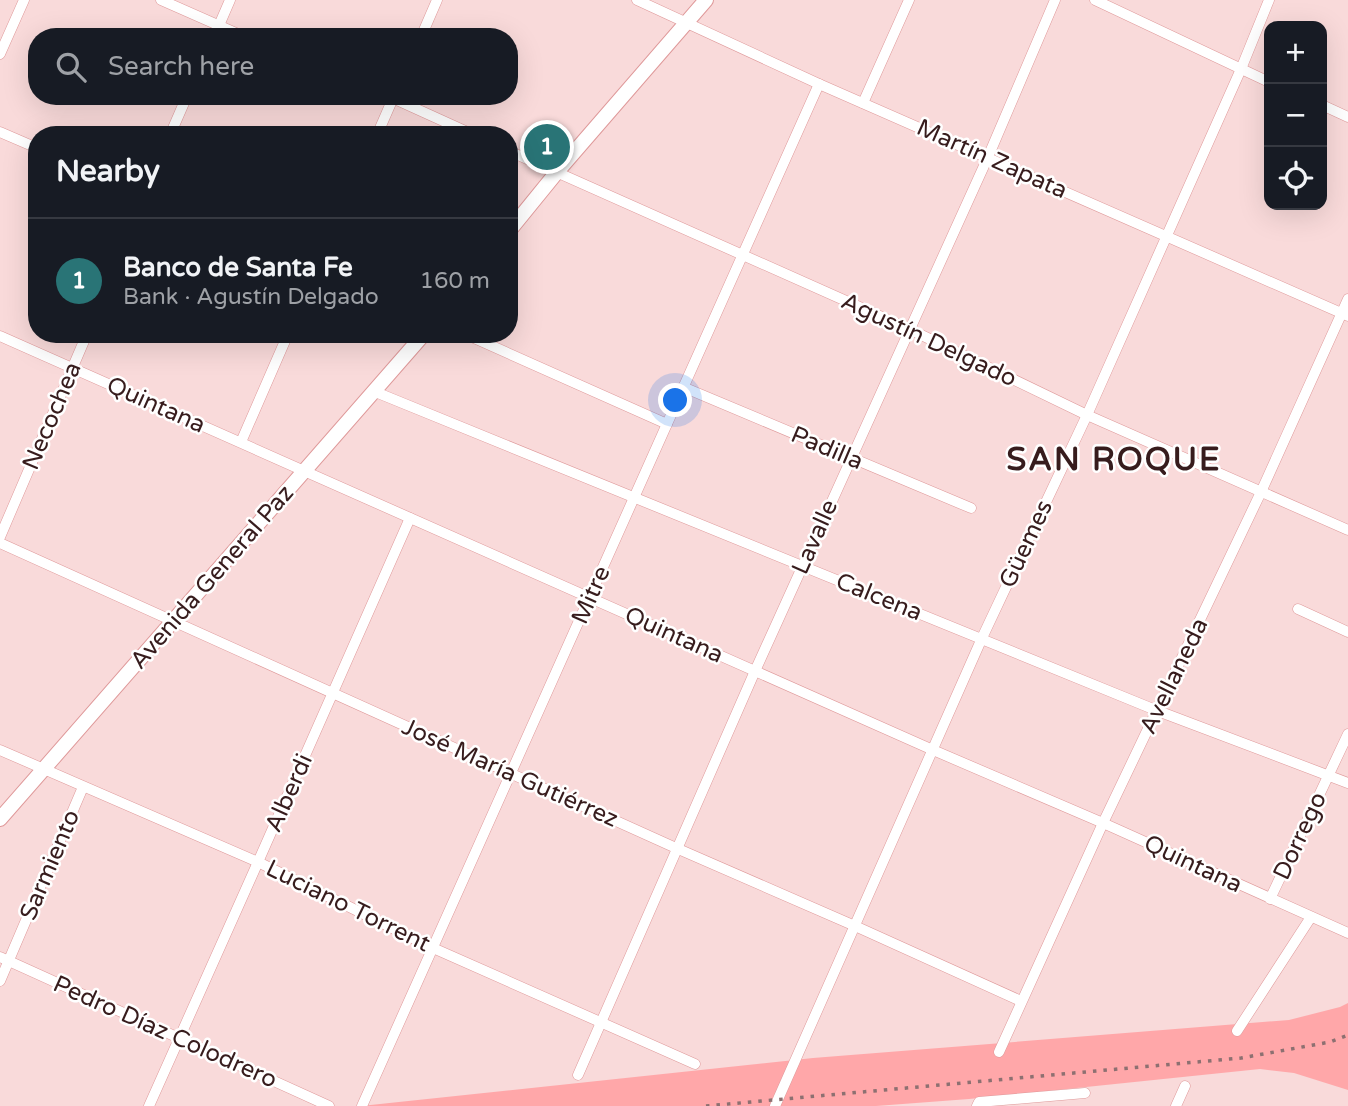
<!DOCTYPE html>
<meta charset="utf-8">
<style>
:root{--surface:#171b24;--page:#242831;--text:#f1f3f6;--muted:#9ea1a6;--line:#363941;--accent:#297476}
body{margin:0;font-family:"Varela Round",sans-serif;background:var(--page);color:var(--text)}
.controls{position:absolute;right:21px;top:21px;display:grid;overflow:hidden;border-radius:14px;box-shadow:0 7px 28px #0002}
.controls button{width:63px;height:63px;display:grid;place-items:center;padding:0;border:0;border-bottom:2px solid var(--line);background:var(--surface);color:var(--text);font:35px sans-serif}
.you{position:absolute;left:676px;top:401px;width:24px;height:24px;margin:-18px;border:5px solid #fff;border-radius:50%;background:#1a73e8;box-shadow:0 0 0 10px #1a73e833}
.badge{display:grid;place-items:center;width:46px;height:46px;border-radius:50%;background:var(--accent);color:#fff;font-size:23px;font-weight:700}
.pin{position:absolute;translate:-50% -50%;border:4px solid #fff;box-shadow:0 2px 7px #0006}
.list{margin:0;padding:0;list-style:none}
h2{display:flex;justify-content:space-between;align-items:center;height:91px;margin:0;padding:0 28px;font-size:30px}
h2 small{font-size:23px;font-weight:400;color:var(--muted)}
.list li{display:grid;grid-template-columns:46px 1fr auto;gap:21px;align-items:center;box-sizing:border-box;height:126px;padding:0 28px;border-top:2px solid var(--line)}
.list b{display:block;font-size:26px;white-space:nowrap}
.list p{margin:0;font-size:23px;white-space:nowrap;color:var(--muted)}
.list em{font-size:23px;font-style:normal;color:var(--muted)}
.icon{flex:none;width:38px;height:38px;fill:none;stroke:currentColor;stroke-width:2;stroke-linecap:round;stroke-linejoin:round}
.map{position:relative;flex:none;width:1348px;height:1106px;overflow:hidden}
.search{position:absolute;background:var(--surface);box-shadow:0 7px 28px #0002;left:28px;top:28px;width:490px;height:77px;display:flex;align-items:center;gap:18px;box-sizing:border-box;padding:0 24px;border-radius:28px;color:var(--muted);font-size:26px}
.panel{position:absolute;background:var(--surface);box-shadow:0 7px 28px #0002;left:28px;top:126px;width:490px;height:217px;border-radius:28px}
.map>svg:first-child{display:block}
.green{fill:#ffa7a9}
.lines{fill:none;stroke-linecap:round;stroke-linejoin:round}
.street-casing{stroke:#df999a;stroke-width:11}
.secondary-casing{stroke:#df999a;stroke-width:16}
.street{stroke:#fff;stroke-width:10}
.secondary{stroke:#fff;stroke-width:14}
.rail{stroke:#8d7071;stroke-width:3.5;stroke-dasharray:3.5 7;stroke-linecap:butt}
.labels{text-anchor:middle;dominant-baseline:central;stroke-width:5;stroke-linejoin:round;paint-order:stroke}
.street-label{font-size:24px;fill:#371c1d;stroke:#fff}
.district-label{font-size:32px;font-weight:bold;letter-spacing:2px;fill:#371c1d;stroke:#fff}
</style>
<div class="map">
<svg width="1348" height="1106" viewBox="0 0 1348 1106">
<rect width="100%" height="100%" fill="#f9dada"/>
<polygon class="green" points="1348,1003 1348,1090 1294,1073 1260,1069 969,1099 876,1106 361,1106 813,1058 1289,1020 1340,1007"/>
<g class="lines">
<g class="street-casing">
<g id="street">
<polyline points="161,0 245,37"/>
<polyline points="637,0 819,84 1348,316"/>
<polyline points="1095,0 1269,82"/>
<polyline points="214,37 230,0"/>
<polyline points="421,37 437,0"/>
<polyline points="0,54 24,0"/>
<polyline points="388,96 474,135"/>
<polyline points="863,103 909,0"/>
<polyline points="1322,105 1348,117"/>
<polyline points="0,132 37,148"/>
<polyline points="170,135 187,96"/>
<polyline points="377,135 394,96"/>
<polyline points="509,151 909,329 1087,415 1348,530"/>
<polyline points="465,334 667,424"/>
<polyline points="0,336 933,750 1103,823 1348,933"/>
<polyline points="683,387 971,508"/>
<polyline points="373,391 1158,711 1348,783"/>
<polyline points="241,442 288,334"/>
<polyline points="0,537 87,334"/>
<polyline points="0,543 676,848 855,926 1021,1001"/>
<polyline points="1298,609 1348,632"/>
<polyline points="0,750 258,862 433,948 695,1064"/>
<polyline points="1270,899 1348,734"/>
<polyline points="0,957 329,1106"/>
<polyline points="0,981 83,787"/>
<polyline points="1237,1031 1311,917"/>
<polyline points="999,1052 1103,823 1261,492 1348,299"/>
<polyline points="578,1075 755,671 988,157 1055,0"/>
<polyline points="149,1106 258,862 410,518"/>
<polyline points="362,1106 819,84"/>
<polyline points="775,1106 982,638 1087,415 1241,69 1269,0"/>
<polyline points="977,1106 979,1102 1085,1093"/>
<polyline points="1176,1106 1185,1086"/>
</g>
</g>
<g class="secondary-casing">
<g id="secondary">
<polyline points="509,231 557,172 706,0"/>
<polyline points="0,819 424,334"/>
</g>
</g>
<use href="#street" class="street"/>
<use href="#secondary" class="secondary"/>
<polyline class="rail" points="706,1106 1241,1058 1330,1042 1348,1035"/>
</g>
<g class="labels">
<g class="street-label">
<text transform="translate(992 159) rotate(24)">Martín Zapata</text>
<text transform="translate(929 340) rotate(25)">Agustín Delgado</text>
<text transform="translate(156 405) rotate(24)">Quintana</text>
<text transform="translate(52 416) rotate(-67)">Necochea</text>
<text transform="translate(827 448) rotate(23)">Padilla</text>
<text transform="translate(815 537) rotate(-66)">Lavalle</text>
<text transform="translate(1026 544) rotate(-65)">Güemes</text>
<text transform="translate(212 577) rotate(-49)">Avenida General Paz</text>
<text transform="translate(591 595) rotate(-66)">Mitre</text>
<text transform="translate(879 597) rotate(22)">Calcena</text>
<text transform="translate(674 635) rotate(24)">Quintana</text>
<text transform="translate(1174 676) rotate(-64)">Avellaneda</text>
<text transform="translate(510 773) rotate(24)">José María Gutiérrez</text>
<text transform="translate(289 793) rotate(-66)">Alberdi</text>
<text transform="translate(1300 836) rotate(-65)">Dorrego</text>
<text transform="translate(1193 864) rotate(25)">Quintana</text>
<text transform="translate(50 865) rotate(-67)">Sarmiento</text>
<text transform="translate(348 906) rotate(26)">Luciano Torrent</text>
<text transform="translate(165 1032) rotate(24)">Pedro Díaz Colodrero</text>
</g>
<g class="district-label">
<text x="1114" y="460">SAN ROQUE</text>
</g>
</g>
</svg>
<div class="controls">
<button>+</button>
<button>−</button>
<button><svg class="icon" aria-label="locate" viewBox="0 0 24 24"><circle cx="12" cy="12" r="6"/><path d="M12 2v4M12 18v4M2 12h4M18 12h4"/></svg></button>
</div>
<div class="you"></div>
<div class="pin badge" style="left:547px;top:147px">1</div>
<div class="search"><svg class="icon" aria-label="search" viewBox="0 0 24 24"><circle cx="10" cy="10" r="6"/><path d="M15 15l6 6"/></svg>Search here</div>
<section class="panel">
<h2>Nearby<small></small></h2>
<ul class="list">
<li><span class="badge">1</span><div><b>Banco de Santa Fe</b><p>Bank · Agustín Delgado</p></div><em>160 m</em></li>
</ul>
</section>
</div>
